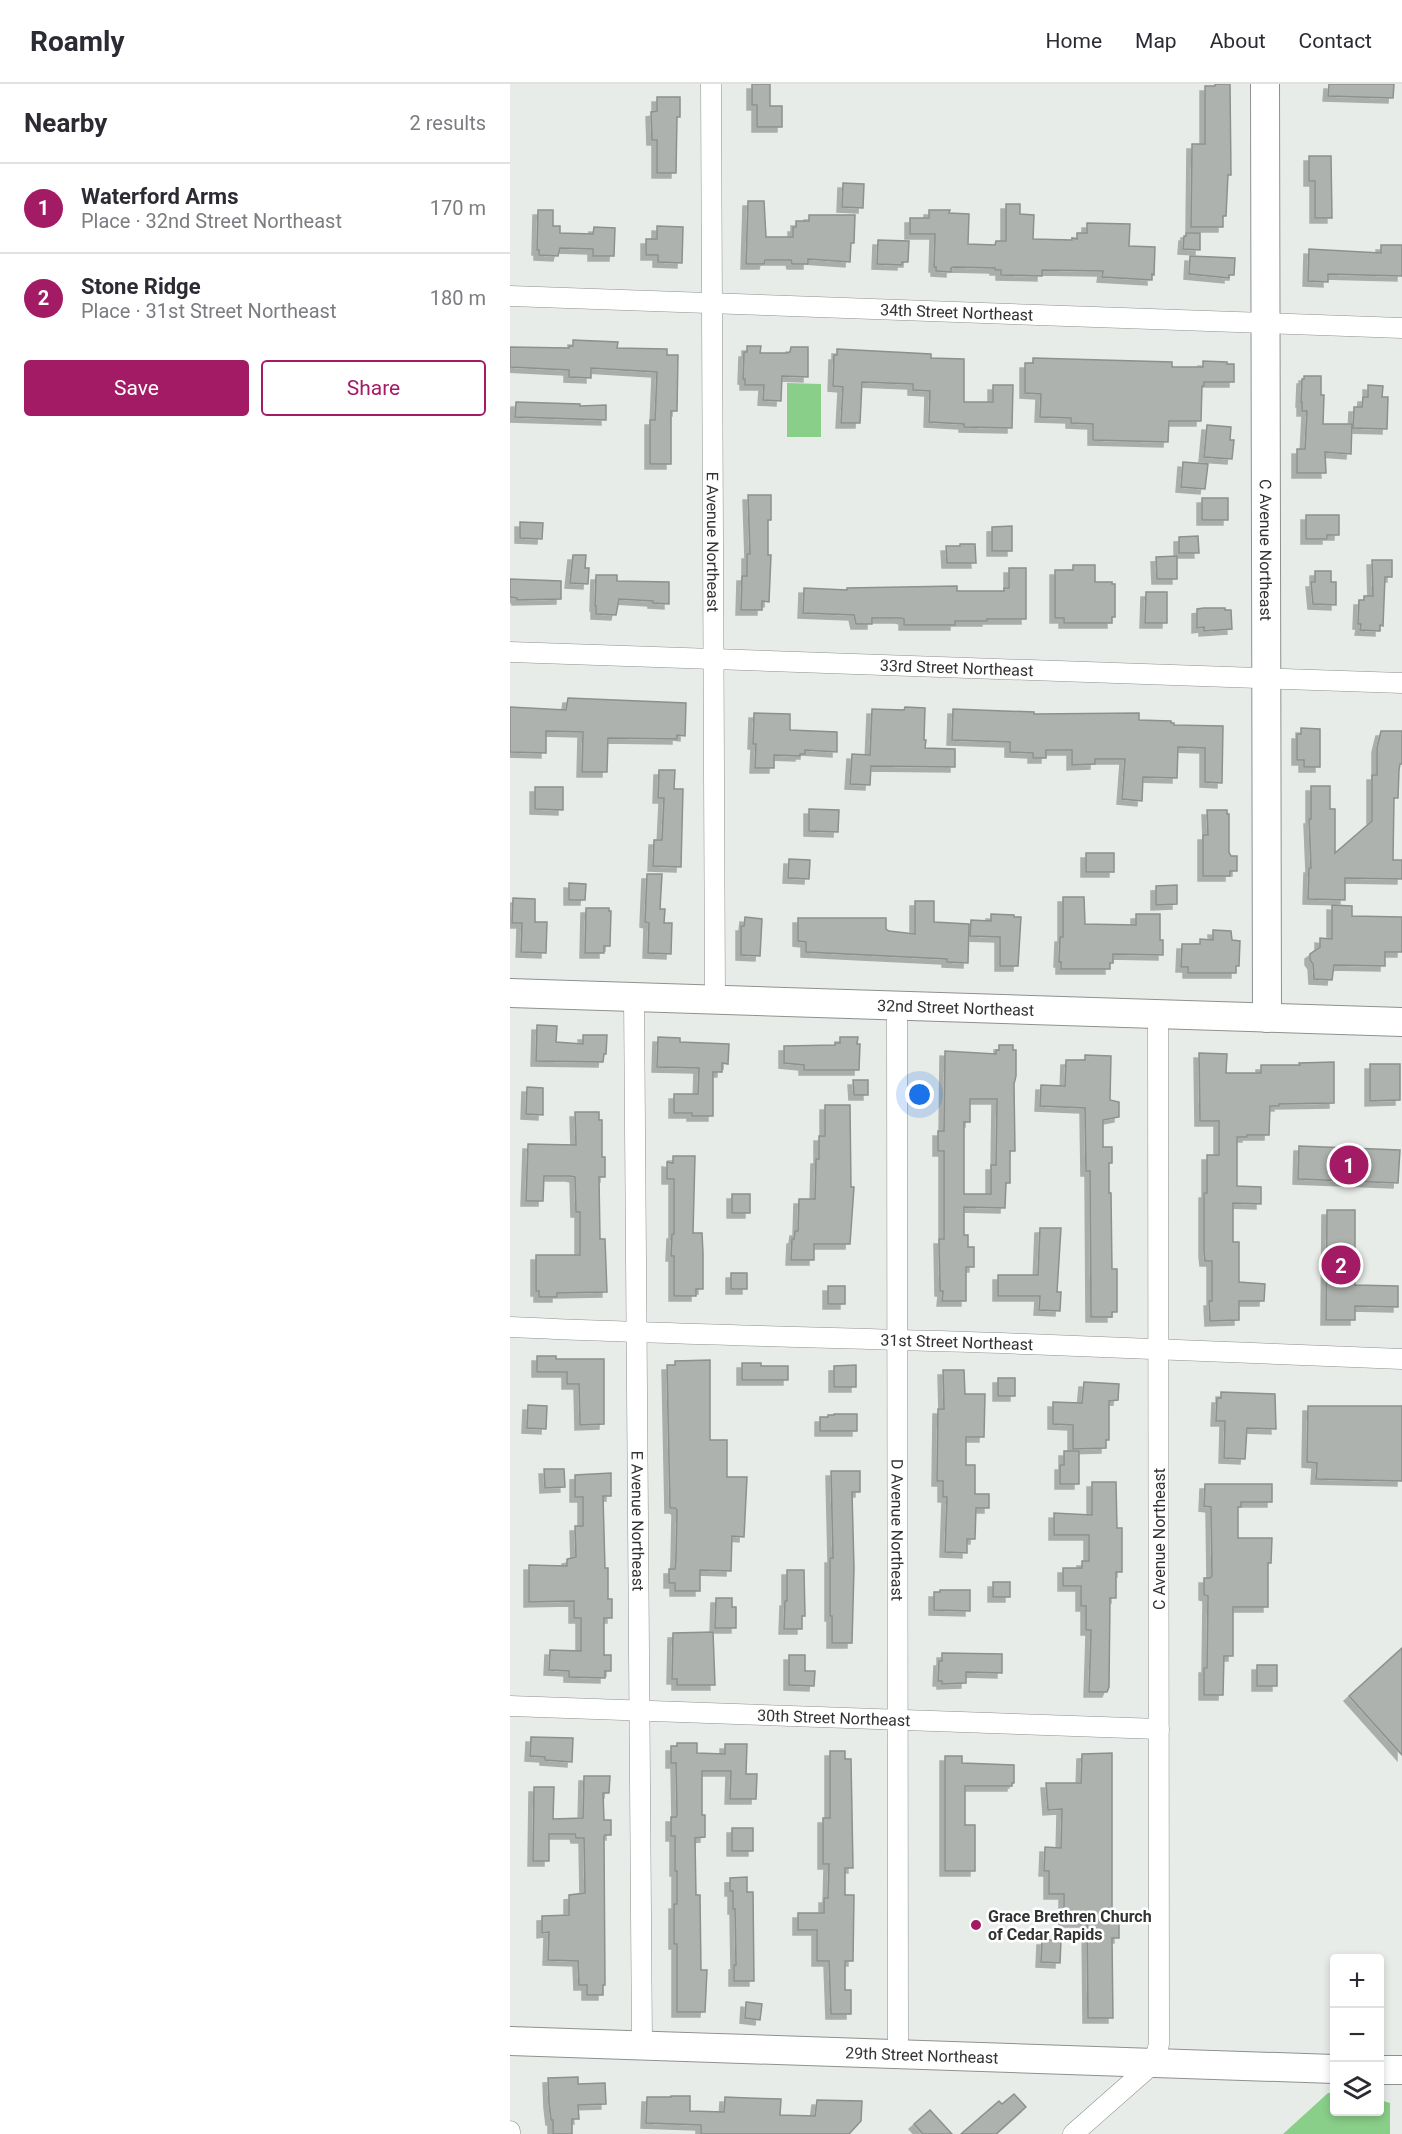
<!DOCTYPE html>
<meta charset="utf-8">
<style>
:root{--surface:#fff;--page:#f2f2f3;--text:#2b2b33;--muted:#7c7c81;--line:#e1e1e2;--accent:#a31b65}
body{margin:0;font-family:Roboto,sans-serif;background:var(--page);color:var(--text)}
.controls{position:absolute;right:18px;bottom:18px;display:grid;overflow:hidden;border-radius:6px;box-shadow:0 3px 9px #0003}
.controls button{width:54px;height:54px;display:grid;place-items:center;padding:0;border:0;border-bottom:2px solid var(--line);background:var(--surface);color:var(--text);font:30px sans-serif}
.you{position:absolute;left:410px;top:1011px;width:21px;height:21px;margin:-15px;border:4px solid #fff;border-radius:50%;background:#1a73e8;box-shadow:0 0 0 9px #1a73e833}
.badge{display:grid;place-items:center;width:39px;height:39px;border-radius:50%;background:var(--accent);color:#fff;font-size:20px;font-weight:700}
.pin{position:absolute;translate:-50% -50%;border:3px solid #fff;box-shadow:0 2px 6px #0006}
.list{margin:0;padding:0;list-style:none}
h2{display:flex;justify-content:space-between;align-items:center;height:78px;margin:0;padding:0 24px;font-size:26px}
h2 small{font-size:20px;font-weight:400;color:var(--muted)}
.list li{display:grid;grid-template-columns:39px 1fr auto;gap:18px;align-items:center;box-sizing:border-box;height:90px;padding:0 24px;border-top:2px solid var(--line)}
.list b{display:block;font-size:22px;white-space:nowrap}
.list p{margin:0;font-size:20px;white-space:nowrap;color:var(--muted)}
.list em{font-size:20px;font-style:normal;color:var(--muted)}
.actions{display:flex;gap:12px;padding:18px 24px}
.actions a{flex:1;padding:14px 0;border:2px solid var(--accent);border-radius:6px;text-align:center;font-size:21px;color:var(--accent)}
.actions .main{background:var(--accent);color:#fff}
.icon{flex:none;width:33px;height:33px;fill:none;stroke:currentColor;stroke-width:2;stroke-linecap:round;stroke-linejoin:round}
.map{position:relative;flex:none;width:892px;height:2050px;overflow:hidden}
header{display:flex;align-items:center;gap:36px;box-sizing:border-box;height:84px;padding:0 30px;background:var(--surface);border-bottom:2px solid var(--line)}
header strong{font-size:28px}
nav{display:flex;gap:33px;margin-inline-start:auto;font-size:21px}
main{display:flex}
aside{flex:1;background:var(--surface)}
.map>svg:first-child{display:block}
.green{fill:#8acf89}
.building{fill:#aeb2ae;stroke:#8d918d;stroke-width:1.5;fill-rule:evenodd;filter:url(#shadow)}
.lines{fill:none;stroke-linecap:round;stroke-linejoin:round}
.street-casing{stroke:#8e918e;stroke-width:21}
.secondary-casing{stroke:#8e918e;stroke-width:30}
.street{stroke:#fff;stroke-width:20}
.secondary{stroke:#fff;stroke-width:28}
.poi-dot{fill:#a31b65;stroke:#fff;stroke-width:2}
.labels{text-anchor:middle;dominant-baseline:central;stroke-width:5;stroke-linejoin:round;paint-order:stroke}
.street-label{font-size:16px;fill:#323332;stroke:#fff}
.poi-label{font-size:16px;font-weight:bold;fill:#323332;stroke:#fff;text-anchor:start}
</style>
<header>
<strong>Roamly</strong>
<nav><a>Home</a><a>Map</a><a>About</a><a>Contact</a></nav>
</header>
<main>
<aside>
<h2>Nearby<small>2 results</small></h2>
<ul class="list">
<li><span class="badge">1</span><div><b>Waterford Arms</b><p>Place · 32nd Street Northeast</p></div><em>170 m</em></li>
<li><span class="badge">2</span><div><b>Stone Ridge</b><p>Place · 31st Street Northeast</p></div><em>180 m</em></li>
</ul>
<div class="actions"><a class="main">Save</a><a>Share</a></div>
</aside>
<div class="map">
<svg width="892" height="2050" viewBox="0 0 892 2050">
<defs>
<filter id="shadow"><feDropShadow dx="-5" dy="5" stdDeviation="0" flood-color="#0004"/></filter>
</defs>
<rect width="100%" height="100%" fill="#e8ece8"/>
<g class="green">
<polygon points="277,299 311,300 311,353 277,353"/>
<polygon points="818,2009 824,2009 824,2028 870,2028 870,2016 880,2019 880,2050 773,2050"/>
</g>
<g class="building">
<polygon points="242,0 260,0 260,22 272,22 272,43 247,43 247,21 242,21"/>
<polygon points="705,0 720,0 721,91 718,91 716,132 713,132 713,143 681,143 682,60 695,60 695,2 705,2"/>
<polygon points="819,0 884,0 883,14 818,12"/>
<polygon points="147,13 170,13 170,33 167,33 166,89 147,89 147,56 142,56 141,28 147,27"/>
<polygon points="799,72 821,72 822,134 805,134 805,97 799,97"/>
<polygon points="333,99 354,100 353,124 332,123"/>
<polygon points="238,117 254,117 256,153 283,153 283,143 286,143 286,137 299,137 299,131 345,131 344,159 341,159 340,178 298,175 298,180 282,180 281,176 255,176 254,180 236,180"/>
<polygon points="496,120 510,120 510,130 524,131 523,155 562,156 562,154 567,155 567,149 577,149 577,139 620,140 619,162 645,163 644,191 642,190 642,196 592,193 593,187 532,186 532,192 491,191 491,186 485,186 485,184 444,183 441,184 441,188 426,187 426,183 424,183 425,150 400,150 400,134 419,134 419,126 440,126 439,129 459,130 458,160 485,161 486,157 496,157"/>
<polygon points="28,126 43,126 43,142 50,142 50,149 83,150 84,143 105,144 104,172 83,172 83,165 50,164 48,172 29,171 29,166 27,166"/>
<polygon points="147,142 173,143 172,179 148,178 148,171 136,171 136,155 147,155"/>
<polygon points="676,149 690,149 690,166 673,165 674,152 676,152"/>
<polygon points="368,156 399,157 398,178 392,178 392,181 367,180"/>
<polygon points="871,161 892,161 892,192 818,190 818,198 798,197 799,165 871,169"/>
<polygon points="680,172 725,174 724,191 719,191 719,194 679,190"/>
<polygon points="63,256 108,258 107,264 157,265 157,271 168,271 167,327 161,327 161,380 140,380 140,336 145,336 147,288 81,284 81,294 59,293 59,286 0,283 0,263 59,264 59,262 63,262"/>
<polygon points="237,262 251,262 250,269 277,269 280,268 281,263 298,263 298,293 272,292 271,317 253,316 254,301 235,301 235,295 233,295 234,268 237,268"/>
<polygon points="327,265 421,270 421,274 454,275 454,318 483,318 483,301 503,301 502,344 454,343 454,340 419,338 420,307 403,306 403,300 352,298 350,339 331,339 333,303 323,302 324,271 327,271"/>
<polygon points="523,274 662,278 662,283 693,283 693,277 717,278 717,280 724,280 724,298 694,298 694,302 692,302 691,337 659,337 658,358 583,356 583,340 561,339 561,334 530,333 531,310 515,309 515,279 523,279"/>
<polygon points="794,292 811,292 811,311 814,311 813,340 842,340 841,370 815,368 816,389 787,389 787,365 795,365 797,327 792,327 792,318 791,318 792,295 794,295"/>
<polygon points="858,301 873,302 872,313 878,313 877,345 843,344 844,323 852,323 853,313 858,313"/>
<polygon points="6,318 70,320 70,322 96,321 96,336 5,333"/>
<polygon points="697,341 721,343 720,356 724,356 722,375 694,373"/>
<polygon points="673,378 698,380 695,405 671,403"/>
<polygon points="238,411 261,411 261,436 258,436 258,471 261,471 259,518 252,517 252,526 231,526 232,492 237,492 237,470 240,470"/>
<rect x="692" y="414" width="26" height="22"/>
<polygon points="796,431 829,431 829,451 817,451 817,455 796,455"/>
<polygon points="10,438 33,439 32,455 10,454"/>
<polygon points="502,442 502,467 482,467 482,443"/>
<polygon points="688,452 689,469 669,469 669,453"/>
<polygon points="450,460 465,460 466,479 437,479 436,462 450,462"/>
<polygon points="63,471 76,471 75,484 79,484 78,500 60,499"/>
<polygon points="667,472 667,495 647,495 646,473"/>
<polygon points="862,476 882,476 882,493 875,493 873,542 870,541 870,547 850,546 851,540 848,540 849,516 854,516 854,512 863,512"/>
<polygon points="563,481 585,481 585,498 602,498 602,500 605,500 605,533 602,533 602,539 554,539 554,534 545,534 545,486 563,486"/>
<polygon points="499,484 516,484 516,535 477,535 477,537 445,537 445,541 394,541 394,535 390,534 362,534 362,540 346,540 344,531 293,529 294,504 337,506 337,504 447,502 447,507 494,507 494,504 499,504"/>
<polygon points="805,487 821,487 821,498 826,498 826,521 803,520 801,498 805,498"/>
<polygon points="86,491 107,491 107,497 159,498 159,520 143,519 143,517 109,515 106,531 86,530 86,522 85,522"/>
<polygon points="0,495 51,497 51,515 7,516 7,514 0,513"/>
<polygon points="636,508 657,508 657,539 635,539"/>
<polygon points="694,524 715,524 715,526 721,526 722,545 694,547 694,543 687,544 687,525"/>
<polygon points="58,614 176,619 175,652 167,651 167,655 98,654 97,688 72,688 73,648 36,647 36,669 0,668 0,623 56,626"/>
<polygon points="395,623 415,624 414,656 416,656 415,664 445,665 445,683 361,682 360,701 340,700 342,670 360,671 362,625 394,626"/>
<polygon points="443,625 524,628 524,630 629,629 629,636 661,637 661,639 664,639 664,641 713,642 712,699 695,698 695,664 668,663 667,694 633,693 632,717 612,715 615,675 585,675 585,680 562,681 562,666 536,666 536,674 523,674 523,669 500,668 500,658 442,656"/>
<polygon points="244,629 280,630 280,646 327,648 327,668 295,666 295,670 290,670 290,672 264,671 264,684 245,684 246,660 243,660"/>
<polygon points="791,644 810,645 810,683 794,683 794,676 787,676 787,650 791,650"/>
<polygon points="871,647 892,647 892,680 890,680 889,686 888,714 884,714 883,776 892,776 892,795 835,794 835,816 798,815 799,784 801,784 799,735 801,735 801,702 820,702 820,725 825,725 825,769 862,737 862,691 867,691 867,663"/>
<polygon points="149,686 165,686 164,705 173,705 171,783 143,782 144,756 152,756 154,714 148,714"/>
<polygon points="25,703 53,703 53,726 25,725"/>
<polygon points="299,725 329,726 328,748 299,747"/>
<polygon points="697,726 717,726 717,730 719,730 719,768 721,772 727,772 727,787 720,787 720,792 693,792 693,751 698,751"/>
<rect x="576" y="769" width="28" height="19"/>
<polygon points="279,775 300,776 299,795 278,794"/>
<polygon points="137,790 152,790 150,825 155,825 154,839 162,839 161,870 138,869 139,839 135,838"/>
<polygon points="59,799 76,800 75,816 59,816"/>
<polygon points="667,801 667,820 646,821 646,802"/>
<polygon points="553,813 574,813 575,840 626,841 626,830 650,830 650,856 653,856 653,871 603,870 603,879 600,879 600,885 551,885 551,878 549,878 550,853 553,853"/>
<polygon points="3,814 25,815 25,838 37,838 36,869 11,868 12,839 2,839"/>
<polygon points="405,817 424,817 424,838 459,840 458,879 437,878 437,875 296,868 296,858 288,857 288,834 376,834 376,845 379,847 405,850"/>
<polygon points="822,821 842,822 842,832 892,833 892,868 875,868 875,882 824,881 822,896 804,895 803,880 800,876 800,870 810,863 810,854 822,855"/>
<polygon points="76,824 99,824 99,827 101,827 100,862 94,862 94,869 75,869"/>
<polygon points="481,830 504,831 504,833 511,833 508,882 490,882 490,853 460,852 461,836 481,837"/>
<polygon points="235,833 252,835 250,872 231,871 231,842 234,842"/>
<polygon points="703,846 721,847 722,856 730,857 729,882 726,882 726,889 678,889 678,883 671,883 672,860 690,860 690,855 703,856"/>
<polygon points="27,941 47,942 46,958 73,960 73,951 97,951 96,970 94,970 93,978 26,977"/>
<polygon points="148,953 170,954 170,958 219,960 218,980 212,979 212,988 203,988 203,1032 182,1032 182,1029 164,1029 164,1010 188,1010 189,984 147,983"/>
<polygon points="330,953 348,953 347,960 350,960 349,986 294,986 294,981 274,979 274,962 325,961 325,959 330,959"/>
<path d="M489,961H503V966H506V992L504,1000L505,1067H500V1099H496L495,1124L454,1123V1151H458V1163H464V1183H456V1217H432L433,1207H430L429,1155H434V1067H428V1047H434L435,967L486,970V966H489ZM460,1015H487L486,1081H481V1110H454V1038H460Z"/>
<polygon points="689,969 717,970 716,989 751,989 751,981 790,981 789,979 824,978 824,1019 769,1020 769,1022 760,1022 759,1051 737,1051 737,1053 727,1053 727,1102 751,1103 751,1120 723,1119 723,1158 729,1158 729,1198 755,1200 754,1217 729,1217 729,1236 700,1237 699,1217 702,1217 702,1177 695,1177 694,1168 694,1109 697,1109 697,1071 709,1071 709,1037 690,1037"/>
<polygon points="575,971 601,972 600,1016 609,1018 609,1033 593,1036 593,1063 602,1063 602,1079 599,1079 599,1109 601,1109 602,1185 607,1185 607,1228 602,1228 602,1233 581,1233 580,1087 576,1087 575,1024 530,1022 531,1001 555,1002 556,976 575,976"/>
<polygon points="860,980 890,980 890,1016 860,1017"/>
<polygon points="343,996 358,996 358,1011 344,1011"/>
<polygon points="17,1003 33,1004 33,1031 16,1030"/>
<polygon points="315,1021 340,1021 341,1103 344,1103 340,1160 304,1160 304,1176 281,1176 282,1155 284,1155 285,1147 288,1147 289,1115 305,1115 306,1075 309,1075 309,1052 315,1052"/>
<polygon points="65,1028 89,1028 89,1036 92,1036 92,1073 95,1073 95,1093 89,1093 90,1155 95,1155 97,1208 47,1209 47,1213 29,1213 29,1207 26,1207 26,1171 70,1171 70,1128 66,1128 65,1093 60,1092 34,1092 33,1117 16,1117 18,1060 66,1061"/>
<polygon points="789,1062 890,1066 888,1099 788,1095"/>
<polygon points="163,1072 185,1072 183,1149 192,1149 193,1169 193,1205 186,1205 186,1212 164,1212 164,1172 161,1172 162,1150 164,1150 164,1095 157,1095 157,1078 163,1079"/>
<rect x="222" y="1110" width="18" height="19"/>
<polygon points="817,1126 845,1126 845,1201 888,1202 888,1223 845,1222 845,1236 816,1236"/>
<polygon points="530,1144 551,1144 547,1208 551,1208 550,1227 529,1226 530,1212 488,1212 488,1191 528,1191"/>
<rect x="221" y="1189" width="16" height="16"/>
<rect x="318" y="1202" width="17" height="18"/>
<polygon points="27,1272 46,1272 46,1275 94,1275 94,1340 70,1341 69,1300 57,1300 57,1288 27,1288"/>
<polygon points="200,1276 200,1356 217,1356 217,1393 237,1393 234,1453 222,1452 221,1487 190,1486 190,1507 165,1507 165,1499 159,1499 159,1485 165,1485 166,1474 167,1426 165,1424 160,1424 157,1281 165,1281 165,1277"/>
<polygon points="232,1279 251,1279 251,1282 278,1282 278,1296 232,1296"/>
<polygon points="346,1281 346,1303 324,1303 324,1282"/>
<polygon points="433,1286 454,1286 455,1310 475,1310 474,1353 456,1353 456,1381 465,1381 465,1410 479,1410 479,1424 466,1424 465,1455 457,1455 457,1469 435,1468 437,1413 433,1413 433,1397 427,1397 428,1325 434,1325"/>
<rect x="488" y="1294" width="17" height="18"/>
<polygon points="574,1298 609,1300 608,1316 599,1317 599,1356 596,1356 596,1364 563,1365 563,1341 543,1340 543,1318 572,1319"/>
<polygon points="711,1308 765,1310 766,1345 737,1344 735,1375 714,1374 715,1337 706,1337 707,1314 711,1314"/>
<polygon points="18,1321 37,1322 36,1345 17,1344"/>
<polygon points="798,1322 892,1322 892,1397 806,1395 807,1379 797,1378"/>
<polygon points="324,1330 347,1330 347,1347 310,1347 310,1333 318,1333 318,1331 324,1331"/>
<polygon points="554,1367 569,1367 569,1400 550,1400 550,1381 554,1381"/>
<polygon points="34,1385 54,1385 55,1403 35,1404"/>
<polygon points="321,1387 350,1387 350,1408 342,1408 344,1484 342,1559 322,1559 322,1532 320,1532 320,1474 323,1474"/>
<polygon points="101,1389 101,1412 93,1412 95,1484 98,1484 98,1515 102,1515 102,1534 94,1534 94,1571 101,1571 101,1587 95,1587 95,1594 59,1593 59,1587 39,1586 40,1566 71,1567 71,1534 64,1534 64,1517 19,1518 19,1481 57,1482 57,1475 66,1473 65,1442 73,1442 73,1413 65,1413 65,1391"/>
<polygon points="582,1398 606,1398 607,1444 612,1444 612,1488 606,1488 606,1514 600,1514 599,1603 597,1608 579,1608 581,1546 576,1546 576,1522 571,1522 571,1502 553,1502 553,1484 572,1484 572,1477 579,1477 579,1451 544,1451 544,1429 582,1431"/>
<polygon points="695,1400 762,1400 762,1418 731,1418 731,1423 728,1423 728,1454 762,1454 761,1479 758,1479 758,1523 723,1523 723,1572 714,1572 713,1611 694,1611 694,1584 697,1584 698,1512 694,1511 694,1494 700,1494 702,1492 701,1423 694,1422"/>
<polygon points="277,1486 294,1486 295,1532 292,1532 292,1545 274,1545 275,1517 277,1517"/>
<rect x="483" y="1498" width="17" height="15"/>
<polygon points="430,1506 460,1506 460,1527 424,1526 424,1508 430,1508"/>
<polygon points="206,1514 222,1514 222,1523 226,1523 226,1544 205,1544"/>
<polygon points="203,1548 205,1601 167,1601 167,1595 162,1595 163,1549"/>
<polygon points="892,1564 892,1671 839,1612"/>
<polygon points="432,1569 492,1570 492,1589 456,1588 456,1599 432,1600 432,1597 428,1597 429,1577 432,1577"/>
<polygon points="279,1571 295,1571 295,1587 305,1587 304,1602 279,1601"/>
<rect x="747" y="1581" width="20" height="21"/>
<polygon points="21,1653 63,1654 62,1678 35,1676 35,1673 20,1672"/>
<polygon points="167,1659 187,1659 187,1669 215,1670 215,1660 237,1660 236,1690 247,1690 246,1715 220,1715 221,1687 192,1687 192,1731 195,1731 195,1753 185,1754 186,1811 190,1811 191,1886 197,1886 195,1928 167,1928 167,1860 164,1860 164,1820 167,1820 167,1787 165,1787 165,1752 161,1752 161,1733 166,1733 167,1731 166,1679 161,1679 161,1662 167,1662"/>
<polygon points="320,1667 335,1667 335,1675 341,1675 343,1784 335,1784 335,1811 344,1811 343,1877 335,1877 335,1906 341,1906 341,1930 321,1930 319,1877 307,1877 307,1846 288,1846 288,1829 314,1829 314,1814 318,1814 319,1780 313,1780 313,1734 320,1734"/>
<polygon points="602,1669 602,1836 609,1836 609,1854 602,1854 603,1934 578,1934 577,1838 554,1838 554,1810 539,1810 539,1787 534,1787 535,1763 551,1764 552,1725 538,1726 536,1699 571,1699 572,1670"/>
<polygon points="435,1672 452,1672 452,1679 504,1681 504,1699 502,1699 502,1702 455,1702 455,1741 465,1741 465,1787 435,1787"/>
<polygon points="74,1692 100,1692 99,1709 93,1709 94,1736 101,1736 101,1751 95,1751 94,1753 95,1901 93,1901 93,1911 77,1911 77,1901 69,1901 68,1877 38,1876 39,1848 32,1849 32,1832 59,1831 59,1811 75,1809 74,1754 66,1754 65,1750 39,1750 39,1777 23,1777 24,1703 44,1703 43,1735 73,1734"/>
<rect x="222" y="1744" width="21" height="23"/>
<polygon points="237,1793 237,1808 243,1808 244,1897 224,1897 224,1881 226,1881 225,1825 223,1825 223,1807 220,1807 220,1794"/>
<polygon points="532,1856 551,1856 550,1879 531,1878"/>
<polygon points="236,1918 252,1920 250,1936 235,1934"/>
<polygon points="68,1993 68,2000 95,1999 96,2020 68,2021 69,2035 62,2035 62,2050 43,2050 43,2036 41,2036 39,2019 38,1994"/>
<polygon points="504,2010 516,2023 486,2050 451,2050 489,2017 492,2020"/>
<polygon points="161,2012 180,2012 180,2027 214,2028 215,2013 238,2014 271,2015 270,2031 305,2032 307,2016 352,2017 351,2037 339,2050 191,2050 191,2041 136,2039 137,2013 161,2013"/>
<polygon points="420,2026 442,2050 413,2050 404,2040"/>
</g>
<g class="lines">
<g class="street-casing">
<g id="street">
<path id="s1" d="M201,0L205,916"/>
<path id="s2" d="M0,212L892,244"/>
<path id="s3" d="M0,568L892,599"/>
<path id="s4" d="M124,913L132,1961"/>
<path id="s5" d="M387,922L388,1971"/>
<path id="s6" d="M0,1243C172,1251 344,1254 516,1260C642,1264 767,1271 892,1275"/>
<path id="s7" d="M0,1622L649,1645"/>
<polyline points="0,2047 0,2050"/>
<polyline points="563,2050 638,1984 646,1971 649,1960 648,930"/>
</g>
</g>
<g class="secondary-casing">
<g id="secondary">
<path id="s8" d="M755,0L757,934"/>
<path id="s9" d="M0,909L892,938"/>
<path id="s10" d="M0,1957L824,1985"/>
<polyline points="870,1986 892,1986"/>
</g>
</g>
<use href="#street" class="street"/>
<use href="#secondary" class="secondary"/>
</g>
<circle class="poi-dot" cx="466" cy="1841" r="6"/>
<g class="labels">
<g class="street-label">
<text stroke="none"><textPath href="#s2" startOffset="447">34th Street Northeast</textPath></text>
<text stroke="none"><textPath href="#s1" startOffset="458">E Avenue Northeast</textPath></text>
<text stroke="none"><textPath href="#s8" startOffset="466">C Avenue Northeast</textPath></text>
<text stroke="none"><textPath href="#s3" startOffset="447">33rd Street Northeast</textPath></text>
<text stroke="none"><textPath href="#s9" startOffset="446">32nd Street Northeast</textPath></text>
<text stroke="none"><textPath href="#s6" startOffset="447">31st Street Northeast</textPath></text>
<text stroke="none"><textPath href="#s4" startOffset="524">E Avenue Northeast</textPath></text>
<text stroke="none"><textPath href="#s5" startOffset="524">D Avenue Northeast</textPath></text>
<text transform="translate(649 1455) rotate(-90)">C Avenue Northeast</text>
<text stroke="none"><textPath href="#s7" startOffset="324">30th Street Northeast</textPath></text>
<text stroke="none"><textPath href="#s10" startOffset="412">29th Street Northeast</textPath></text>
</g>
<g class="poi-label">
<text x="478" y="1832">Grace Brethren Church<tspan x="478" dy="18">of Cedar Rapids</tspan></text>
</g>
</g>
</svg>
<div class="controls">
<button>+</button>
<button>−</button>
<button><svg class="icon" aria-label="layers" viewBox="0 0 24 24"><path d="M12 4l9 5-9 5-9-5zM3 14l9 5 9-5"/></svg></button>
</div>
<div class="you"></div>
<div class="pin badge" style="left:839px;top:1081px">1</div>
<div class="pin badge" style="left:831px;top:1181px">2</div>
</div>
</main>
